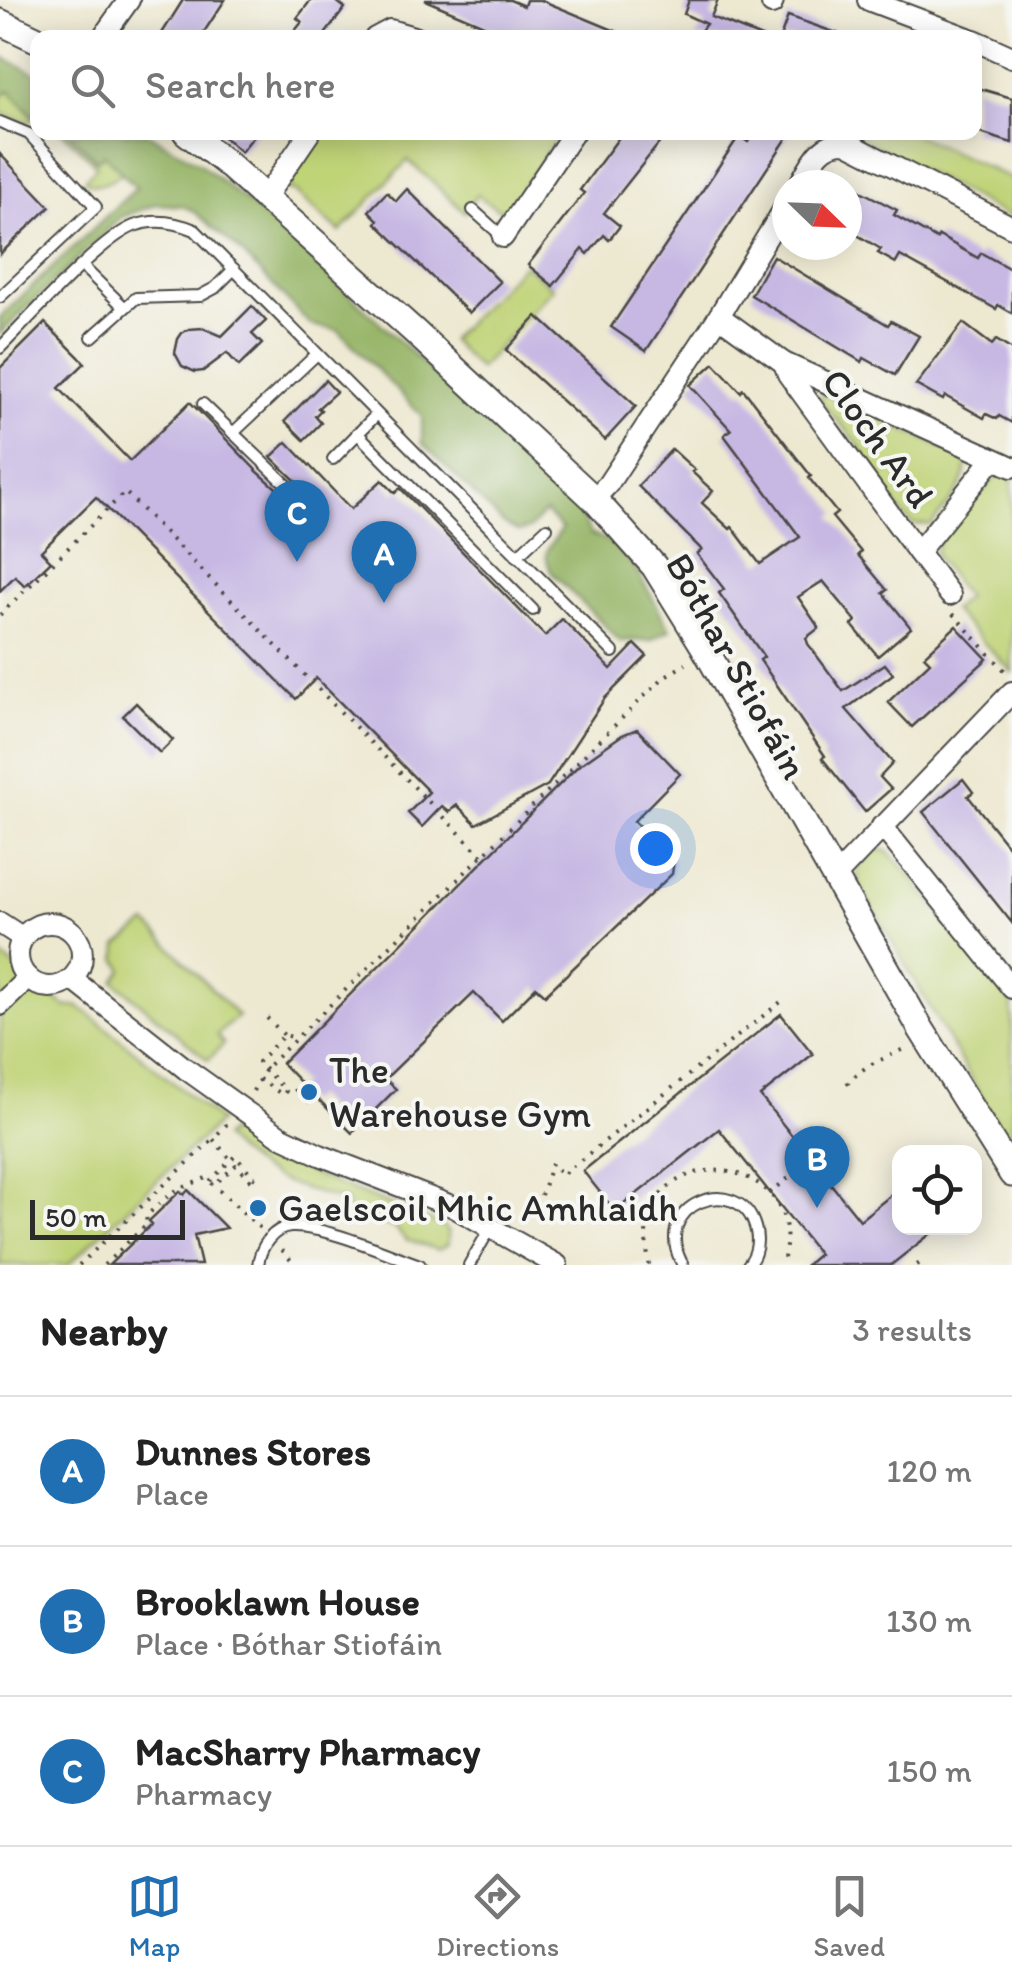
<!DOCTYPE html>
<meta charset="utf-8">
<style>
:root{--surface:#fff;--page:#f2f2f2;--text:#222;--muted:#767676;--line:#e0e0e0;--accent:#1f6fb2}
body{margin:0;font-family:Itim,sans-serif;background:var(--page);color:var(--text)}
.controls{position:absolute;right:30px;bottom:30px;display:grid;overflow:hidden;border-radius:20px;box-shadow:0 5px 25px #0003}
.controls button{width:90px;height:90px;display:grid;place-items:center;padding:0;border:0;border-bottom:2px solid var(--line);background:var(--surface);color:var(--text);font:50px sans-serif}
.compass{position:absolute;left:772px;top:170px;width:90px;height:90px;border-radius:50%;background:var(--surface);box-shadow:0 5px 25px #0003;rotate:113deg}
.scale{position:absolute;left:30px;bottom:25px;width:155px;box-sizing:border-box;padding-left:10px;border:5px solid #2b2b2b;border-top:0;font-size:28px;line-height:35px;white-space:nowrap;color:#2b2b2b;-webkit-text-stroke:8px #f6f6f2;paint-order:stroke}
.you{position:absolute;left:655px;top:848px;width:35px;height:35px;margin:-25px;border:8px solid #fff;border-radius:50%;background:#1a73e8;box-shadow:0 0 0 15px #1a73e833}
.badge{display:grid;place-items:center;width:65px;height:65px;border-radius:50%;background:var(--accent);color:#fff;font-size:32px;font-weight:700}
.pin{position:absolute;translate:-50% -82px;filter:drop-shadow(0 2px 5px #0008)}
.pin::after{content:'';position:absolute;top:52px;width:35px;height:30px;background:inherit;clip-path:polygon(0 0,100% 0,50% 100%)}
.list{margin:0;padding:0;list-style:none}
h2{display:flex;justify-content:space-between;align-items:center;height:130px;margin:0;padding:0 40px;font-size:42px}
h2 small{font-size:32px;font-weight:400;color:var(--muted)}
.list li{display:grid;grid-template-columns:65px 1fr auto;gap:30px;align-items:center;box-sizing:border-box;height:150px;padding:0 40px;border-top:2px solid var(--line)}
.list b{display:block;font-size:38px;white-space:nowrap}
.list p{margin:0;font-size:32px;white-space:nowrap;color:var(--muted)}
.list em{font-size:32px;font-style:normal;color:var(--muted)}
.icon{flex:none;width:55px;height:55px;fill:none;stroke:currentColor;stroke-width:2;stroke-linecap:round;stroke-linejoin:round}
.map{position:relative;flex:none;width:1012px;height:1265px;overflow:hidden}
.search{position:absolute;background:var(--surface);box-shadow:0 5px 25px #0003;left:30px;right:30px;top:30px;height:110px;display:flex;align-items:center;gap:25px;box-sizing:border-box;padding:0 35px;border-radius:20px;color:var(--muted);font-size:38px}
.sheet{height:580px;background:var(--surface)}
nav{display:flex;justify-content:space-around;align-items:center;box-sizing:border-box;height:140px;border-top:2px solid var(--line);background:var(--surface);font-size:28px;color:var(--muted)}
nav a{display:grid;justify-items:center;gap:5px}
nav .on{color:var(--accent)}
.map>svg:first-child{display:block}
.green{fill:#bfd377;stroke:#757f51;stroke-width:2.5}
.forest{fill:#97b568;stroke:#61704a;stroke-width:2.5}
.building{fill:#c6b7e3}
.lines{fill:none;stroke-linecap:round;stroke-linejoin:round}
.service-casing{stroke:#484744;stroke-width:14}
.minor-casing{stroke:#484744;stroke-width:24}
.tertiary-casing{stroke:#484744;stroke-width:29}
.path{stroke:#484744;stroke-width:4;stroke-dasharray:2.5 8;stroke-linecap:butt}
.service{stroke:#fff;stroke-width:10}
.minor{stroke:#fff;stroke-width:20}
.tertiary{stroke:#fff;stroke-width:25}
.poi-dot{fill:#1f6fb2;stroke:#f6f6f2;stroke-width:4}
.labels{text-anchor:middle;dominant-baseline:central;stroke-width:8;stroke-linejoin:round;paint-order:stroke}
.street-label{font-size:38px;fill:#2b2b2b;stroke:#f6f6f2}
.poi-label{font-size:38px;fill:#2b2b2b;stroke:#f6f6f2;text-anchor:start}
</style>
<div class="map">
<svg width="1012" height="1265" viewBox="0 0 1012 1265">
<rect width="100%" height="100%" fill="#f6f6f2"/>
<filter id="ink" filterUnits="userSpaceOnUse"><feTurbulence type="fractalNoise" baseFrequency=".01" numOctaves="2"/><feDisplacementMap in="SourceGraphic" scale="20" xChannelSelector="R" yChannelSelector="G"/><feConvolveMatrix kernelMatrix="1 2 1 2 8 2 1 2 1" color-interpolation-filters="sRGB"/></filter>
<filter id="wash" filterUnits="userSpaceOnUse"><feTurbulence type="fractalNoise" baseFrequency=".0048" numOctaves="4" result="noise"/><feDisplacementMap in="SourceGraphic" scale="40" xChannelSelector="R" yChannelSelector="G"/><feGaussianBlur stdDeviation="2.25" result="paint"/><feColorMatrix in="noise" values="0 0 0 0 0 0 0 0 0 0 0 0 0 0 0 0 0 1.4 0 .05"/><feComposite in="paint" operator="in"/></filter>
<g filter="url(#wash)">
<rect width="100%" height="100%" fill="#ede8d0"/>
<g class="green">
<polygon points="10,91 33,116 37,113 37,118 27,122 0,113 0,96"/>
<path d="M63,133H69L96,160L104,154L122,173C110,182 98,190 84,180L97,166Z"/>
<polygon points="322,133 560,133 508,209 499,210 477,195 465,212 408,160 340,232 294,191 288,190 291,178"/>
<polygon points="853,133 912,133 1012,179 1012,219"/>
<polygon points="524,264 553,288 479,369 450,340"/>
<path d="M822,392L965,458C972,483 945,506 931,525L912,524L897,507L855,440L821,402Z"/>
<polygon points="1002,474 1012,476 1012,672 952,610 966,597 937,558 935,551 940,539 993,479"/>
<polygon points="877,849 887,851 904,868 1012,1003 1012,1144 985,1103 859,884 857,869"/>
<polygon points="147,923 238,1016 217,1035 224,1044 208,1060 114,981 123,969 117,959 118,946"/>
<polygon points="0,955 66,1007 77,1006 89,1014 220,1121 68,1265 0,1265"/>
<path d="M232,1129C295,1175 372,1195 443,1226L448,1233V1244L438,1250L406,1240L395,1228L344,1211L347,1202C294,1186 263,1180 223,1138Z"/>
</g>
<g class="forest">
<polygon points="0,56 37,74 37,113 34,116 10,91 0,96"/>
<path d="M69,133H147L199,163L278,227L577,508L591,535C629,540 651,599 670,629L651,640L620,641L552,573C540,549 549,548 562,529L545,512L529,529L518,532L504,524L422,443V416L338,330L311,325L239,250L196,213L183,206L157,204L121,217L0,334V317L136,188L104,154L97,160Z"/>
</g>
<g id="blocks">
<g class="building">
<polygon points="183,0 225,0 200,38 159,38"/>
<polygon points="311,0 335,0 345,8 323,37 289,38 302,22 297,18"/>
<polygon points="425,0 510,0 524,6 526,0 541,0 630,37 514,38"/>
<polygon points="689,0 718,0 711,17 764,38 695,38 706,24 684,14"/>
<polygon points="788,16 842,35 842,38 780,38"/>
<polygon points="974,87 1012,98 1012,143 974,131"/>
<polygon points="218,132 257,132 241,152"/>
<polygon points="623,132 668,132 604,213 620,226 609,240 604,235 588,254 583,249 553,286 528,265 584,193 580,190"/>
<polygon points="754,132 791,132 646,351 611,327 739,136 748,142"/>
<polygon points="0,154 50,207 0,254"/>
<polygon points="847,184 897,210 894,215 937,239 939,236 978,258 981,253 1012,270 1012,313 998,305 996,309 900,256 896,263 878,253 881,249 847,229"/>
<polygon points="407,189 500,282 469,313 376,223 378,220 369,211 387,192 396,201"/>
<polygon points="773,256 888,325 891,321 919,336 895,375 864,358 862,362 751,295"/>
<polygon points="252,306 266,321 252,334 262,344 239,366 227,353 203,371 195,372 182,366 175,353 178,339 182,333 189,329 203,328 222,336"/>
<polygon points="537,316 636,406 605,440 506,350"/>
<polygon points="45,323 85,363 59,388 130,461 190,402 257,471 311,519 321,516 321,505 271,457 287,442 351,509 382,480 395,493 400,488 545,636 562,619 611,669 635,644 647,656 605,698 548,785 476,824 457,805 449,812 442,806 422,827 408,813 429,792 316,678 296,699 96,497 41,551 51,561 25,586 15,576 0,591 0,368"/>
<polygon points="963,323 992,345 996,340 1012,350 1012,423 999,416 997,419 986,414 984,418 945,396 943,400 916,385"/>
<polygon points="714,363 741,392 743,389 811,476 809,478 837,513 832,517 861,552 858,555 887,590 883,593 911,628 878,656 852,625 856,621 823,581 798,597 819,628 806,638 808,644 843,691 885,664 893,674 846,709 893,763 880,777 891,789 865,812 822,758 825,756 760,660 764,657 719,593 724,589 697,554 702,550 638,486 672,449 695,470 692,472 713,491 702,503 730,529 732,527 760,564 800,537 724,435 731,430 690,385"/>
<polygon points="325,380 336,392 318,408 321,410 315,416 321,423 304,440 285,421"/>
<polygon points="956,626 987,659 912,727 888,702 930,662 924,656"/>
<polygon points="136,703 173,740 160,753 123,716"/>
<polygon points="637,729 680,774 634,821 674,860 672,874 545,995 536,987 502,1021 474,993 385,1079 396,1089 352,1133 315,1096 308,1102 295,1090 302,1084 282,1063 578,766 622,735"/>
<polygon points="963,779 973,792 968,796 1012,851 1012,923 923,812"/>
<polygon points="781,1014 813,1054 760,1096 860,1220 900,1188 900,1228 938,1228 891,1265 806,1265 819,1254 719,1129 615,1211 583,1171"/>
<polygon points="188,1190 226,1228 194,1235 201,1265 109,1265 152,1224 149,1221 180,1191 184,1195"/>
</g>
</g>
</g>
<g filter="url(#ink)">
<use href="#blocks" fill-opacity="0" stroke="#484744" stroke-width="2.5"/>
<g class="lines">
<g class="service-casing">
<g id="service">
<polyline points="0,122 29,134 96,207 0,297"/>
<polyline points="473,210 503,237"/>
<polyline points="83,267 124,307"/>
<polyline points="92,337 136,298 200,296 215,288 234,269"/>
<path d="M0,348C29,319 100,239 134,226C155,218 176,222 195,230L613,652"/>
<polyline points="203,404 314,511"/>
<polyline points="233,433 316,355"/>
<polyline points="357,433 533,610"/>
<polyline points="333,459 376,415"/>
<polyline points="517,556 547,528"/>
<path d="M258,1265C260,1248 272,1228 291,1227C323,1225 388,1254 420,1265"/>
<polyline points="469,1265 491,1227"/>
<path d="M683,1265C648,1204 739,1171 755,1227C759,1241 757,1254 748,1265"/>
</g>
</g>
<g class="minor-casing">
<g id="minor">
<polyline points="868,0 968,38"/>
<polyline points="772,4 773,0"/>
<polyline points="102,38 129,0"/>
<polyline points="375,38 390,30 417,38"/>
<polyline points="974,40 1012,57"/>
<path d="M799,185C811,165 819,141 846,142L1012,227"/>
<polyline points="265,198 310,132"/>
<polyline points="503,237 574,132"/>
<polyline points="719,316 784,363 1012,467"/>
<path d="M784,363L788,374C842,448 895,522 950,595"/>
<polyline points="594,499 608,484 719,316 787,204"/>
<polyline points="918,552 993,459"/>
<polyline points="882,826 1012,988"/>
<polyline points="835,877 1012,692"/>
<circle cx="50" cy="955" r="32"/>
<polyline points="0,923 23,938"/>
<polyline points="72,979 186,1069 280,1136 320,1155 454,1207 557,1265"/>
<polyline points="0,1005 28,978"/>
</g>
</g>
<g class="tertiary-casing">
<g id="tertiary">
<polyline points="0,22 38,40"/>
<polyline points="186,132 225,162 415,332 594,499 654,566 704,647 921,1029 1012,1174"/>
</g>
</g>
<g class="path">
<polyline points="953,614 1007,673"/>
<polyline points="0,615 125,492 482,856"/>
<polyline points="267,1018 284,1035"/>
<polyline points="259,1079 283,1095 286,1091 258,1062 284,1035 297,1038"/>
<path d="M847,1084C871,1059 877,1064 905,1048"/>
<polyline points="253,1091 265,1069 665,676 686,664"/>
<polyline points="227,1124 213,1139 231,1160"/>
<polyline points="210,1181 235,1156 256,1179 253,1182 236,1165 214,1185"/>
<polyline points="770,1193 833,1142"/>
<polyline points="534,1215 552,1163 562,1175 782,1001"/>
<polyline points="282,1250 295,1265"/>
<polyline points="79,1265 213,1139"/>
<polyline points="104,1265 147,1224 146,1216 173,1192 206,1178 261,1229"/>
<path d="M649,1265C648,1256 646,1245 646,1234C654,1134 815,1158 782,1265"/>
<polyline points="917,1265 924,1260"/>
</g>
<use href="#service" class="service"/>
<use href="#minor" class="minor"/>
<use href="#tertiary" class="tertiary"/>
</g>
</g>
<g class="poi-dot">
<circle cx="309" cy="1092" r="10"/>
<circle cx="258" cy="1208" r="10"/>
</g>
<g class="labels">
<g class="street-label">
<text transform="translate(878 438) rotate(54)">Cloch Ard</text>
<text transform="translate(737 666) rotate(61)">Bóthar Stiofáin</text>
</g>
<g class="poi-label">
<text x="329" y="1070">The<tspan x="329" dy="44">Warehouse Gym</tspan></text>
<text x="278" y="1208">Gaelscoil Mhic Amhlaidh</text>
</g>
</g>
</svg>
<div class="controls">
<button><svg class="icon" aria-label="locate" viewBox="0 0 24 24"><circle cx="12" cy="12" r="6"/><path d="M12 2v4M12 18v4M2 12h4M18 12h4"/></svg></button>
</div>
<svg class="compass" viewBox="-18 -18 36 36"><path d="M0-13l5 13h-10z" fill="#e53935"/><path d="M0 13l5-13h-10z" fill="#767676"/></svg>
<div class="scale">50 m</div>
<div class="you"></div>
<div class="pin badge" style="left:384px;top:603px">A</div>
<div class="pin badge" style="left:817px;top:1208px">B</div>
<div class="pin badge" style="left:297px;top:562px">C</div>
<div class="search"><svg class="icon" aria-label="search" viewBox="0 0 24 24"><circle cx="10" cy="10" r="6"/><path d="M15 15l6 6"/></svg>Search here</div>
</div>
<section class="sheet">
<h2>Nearby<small>3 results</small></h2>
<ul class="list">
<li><span class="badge">A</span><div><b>Dunnes Stores</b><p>Place</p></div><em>120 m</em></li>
<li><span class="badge">B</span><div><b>Brooklawn House</b><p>Place · Bóthar Stiofáin</p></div><em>130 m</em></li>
<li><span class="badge">C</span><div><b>MacSharry Pharmacy</b><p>Pharmacy</p></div><em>150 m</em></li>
</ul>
</section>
<nav>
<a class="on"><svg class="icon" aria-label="map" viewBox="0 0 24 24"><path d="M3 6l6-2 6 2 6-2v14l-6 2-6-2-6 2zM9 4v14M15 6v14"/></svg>Map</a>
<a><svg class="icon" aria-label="directions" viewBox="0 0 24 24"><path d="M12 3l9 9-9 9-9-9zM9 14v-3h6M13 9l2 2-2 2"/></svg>Directions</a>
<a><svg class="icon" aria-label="saved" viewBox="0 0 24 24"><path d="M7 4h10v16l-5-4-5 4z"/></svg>Saved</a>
</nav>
